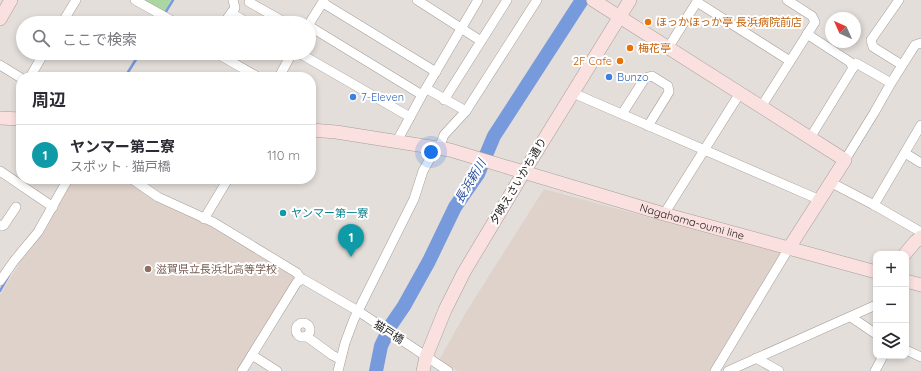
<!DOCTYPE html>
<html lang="ja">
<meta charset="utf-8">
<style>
:root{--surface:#fff;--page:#f7f7f7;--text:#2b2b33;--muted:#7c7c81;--line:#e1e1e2;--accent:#0b8043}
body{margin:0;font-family:Quicksand,"Noto Sans JP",sans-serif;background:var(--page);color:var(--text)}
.controls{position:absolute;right:12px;bottom:12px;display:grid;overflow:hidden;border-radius:8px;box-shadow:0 2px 6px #0003}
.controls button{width:36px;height:36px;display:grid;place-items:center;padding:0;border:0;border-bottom:1px solid var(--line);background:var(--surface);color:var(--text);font:20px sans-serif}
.compass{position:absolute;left:825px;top:12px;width:36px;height:36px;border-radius:50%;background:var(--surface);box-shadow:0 2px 6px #0003;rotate:315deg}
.you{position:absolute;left:431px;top:152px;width:14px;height:14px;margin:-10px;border:3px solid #fff;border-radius:50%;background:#1a73e8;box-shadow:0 0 0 6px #1a73e833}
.badge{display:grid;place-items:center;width:26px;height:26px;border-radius:50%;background:var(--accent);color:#fff;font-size:13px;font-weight:700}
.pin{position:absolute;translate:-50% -33px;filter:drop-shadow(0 1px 2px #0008)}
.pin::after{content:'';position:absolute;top:21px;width:14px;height:12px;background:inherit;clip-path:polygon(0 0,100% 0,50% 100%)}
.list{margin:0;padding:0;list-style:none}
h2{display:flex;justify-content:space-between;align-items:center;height:52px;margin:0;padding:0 16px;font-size:17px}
h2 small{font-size:13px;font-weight:400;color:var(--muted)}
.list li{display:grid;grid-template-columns:26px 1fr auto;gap:12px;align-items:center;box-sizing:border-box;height:60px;padding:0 16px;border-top:1px solid var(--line)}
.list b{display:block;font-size:15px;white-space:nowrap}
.list p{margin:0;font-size:13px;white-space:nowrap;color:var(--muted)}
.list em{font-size:13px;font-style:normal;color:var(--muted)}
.icon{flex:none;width:22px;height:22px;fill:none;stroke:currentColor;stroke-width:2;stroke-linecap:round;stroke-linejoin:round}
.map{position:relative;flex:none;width:921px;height:371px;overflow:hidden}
.search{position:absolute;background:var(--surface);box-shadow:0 2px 6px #0003;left:16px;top:16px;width:300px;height:44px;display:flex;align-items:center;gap:10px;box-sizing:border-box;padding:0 14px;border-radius:22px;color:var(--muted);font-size:15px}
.panel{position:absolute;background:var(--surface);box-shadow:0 2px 6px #0003;left:16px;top:72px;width:300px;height:112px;border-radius:16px}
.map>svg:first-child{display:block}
.built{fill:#dfd2ca}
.green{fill:#aad6a2}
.water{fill:#779add}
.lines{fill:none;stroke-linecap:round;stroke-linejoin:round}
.stream{stroke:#779add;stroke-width:2.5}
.river{stroke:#779add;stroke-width:14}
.street-casing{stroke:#a49e9a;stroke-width:10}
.secondary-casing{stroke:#a49e9a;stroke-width:14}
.street{stroke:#fff;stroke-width:9}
.secondary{stroke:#fbe0e0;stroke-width:13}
.food-dot{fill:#e8710a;stroke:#fff;stroke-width:1.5}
.shop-dot{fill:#3f7fe0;stroke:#fff;stroke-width:1.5}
.culture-dot{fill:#0f9aa8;stroke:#fff;stroke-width:1.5}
.education-dot{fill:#8d6e63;stroke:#fff;stroke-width:1.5}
.labels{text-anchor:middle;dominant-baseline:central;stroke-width:4;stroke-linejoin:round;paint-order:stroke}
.food-label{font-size:11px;fill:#c56008;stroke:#fff;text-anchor:start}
.shop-label{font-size:11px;fill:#366cbe;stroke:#fff;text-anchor:start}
.street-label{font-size:11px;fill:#252322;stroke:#fff}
.culture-label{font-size:11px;fill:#0d838f;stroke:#fff;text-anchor:start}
.education-label{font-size:11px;fill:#785e54;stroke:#fff;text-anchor:start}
.water-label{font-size:12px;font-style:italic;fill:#2a509f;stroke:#fff}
</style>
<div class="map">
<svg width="921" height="371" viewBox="0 0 921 371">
<rect width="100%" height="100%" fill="#e4deda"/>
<g class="built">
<polygon points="73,179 125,179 143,192 198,219 296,278 237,371 0,371 0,295 22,259 44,232"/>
<polygon points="544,189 781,253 711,371 458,371 439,360 466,312"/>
</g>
<polygon class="green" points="143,0 171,0 164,12"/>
<polygon class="water" points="379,345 383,347 378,371 373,371"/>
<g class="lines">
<g class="stream">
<polyline points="165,13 173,0"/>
<polyline points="158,23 160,20"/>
<polyline points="125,77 140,53"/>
<polyline points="0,291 9,275"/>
</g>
<polyline class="river" points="376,371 381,346 391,325 404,306 429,261 455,207 478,174 494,136 582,0"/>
<g class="street-casing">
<g id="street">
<polyline points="135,0 176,23"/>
<polyline points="417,0 481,41"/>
<polyline points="899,0 871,40 873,47 902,65"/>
<polyline points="249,2 286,23"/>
<polyline points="697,2 790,61"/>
<polyline points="323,3 436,72"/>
<polyline points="231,13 248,23"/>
<polyline points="62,23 76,0"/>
<polyline points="224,23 235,8 233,0"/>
<polyline points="309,24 324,0"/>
<polyline points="309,26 422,95"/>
<polyline points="807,34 850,62 853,68"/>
<polyline points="668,48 698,0"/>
<polyline points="216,53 258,77"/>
<polyline points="299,53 410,117"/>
<polyline points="0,65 21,78"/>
<polyline points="30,77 44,53"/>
<polyline points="279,77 292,53"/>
<polyline points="427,89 466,111"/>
<polyline points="573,93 820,200"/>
<polyline points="444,100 507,0"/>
<polyline points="761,107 815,22 812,16 787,0"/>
<polyline points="622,114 645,78 652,76 668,86 669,92 648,126"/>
<polyline points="810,138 856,63 891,83"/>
<polyline points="397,141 422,95 478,0"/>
<polyline points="439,148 444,135 466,111 537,0"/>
<polyline points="905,153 921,163"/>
<polyline points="845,160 874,113 891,83 915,45 921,43"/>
<polyline points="0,171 53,207"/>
<polyline points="132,179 158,197 213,222 297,273 301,279"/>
<polyline points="830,182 874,205 921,232"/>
<polyline points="874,205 921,125"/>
<polyline points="664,214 740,93"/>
<polyline points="204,219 228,179"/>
<polyline points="0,225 2,226 4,225 16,207"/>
<polyline points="0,281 14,261 38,232 68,179"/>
<polyline points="851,317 876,334"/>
<circle cx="303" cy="330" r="7"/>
<polyline points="306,336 332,355 340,359"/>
<polyline points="906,350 921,357"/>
<polyline points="252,355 277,371"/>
<polyline points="756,358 779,371"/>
<polyline points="242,371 297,282 303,279 358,311 448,371"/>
<polyline points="338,371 345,343 354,319 414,199 423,171 436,148"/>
<polyline points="715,371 789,248"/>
<polyline points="728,371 876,305"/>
<polyline points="875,371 883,356"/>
</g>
</g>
<g class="secondary-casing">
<g id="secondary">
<polyline points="593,0 845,160 789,248"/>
<polyline points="0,19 11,0"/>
<polyline points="0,118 21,119"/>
<path id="s1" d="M311,130L336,132L450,150L664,214L876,272"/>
<polyline points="905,254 915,242 921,237"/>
<polyline points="906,281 921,285"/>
<polyline points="423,371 426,357 445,310 464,272 524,172 630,0"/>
</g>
</g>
<use href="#street" class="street"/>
<use href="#secondary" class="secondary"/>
</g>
<g class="food-dot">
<circle cx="648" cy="22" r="4"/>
<circle cx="630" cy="48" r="4"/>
<circle cx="620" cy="61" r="4"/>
</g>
<g class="shop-dot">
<circle cx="609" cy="77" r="4"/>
<circle cx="353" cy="97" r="4"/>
</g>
<circle class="culture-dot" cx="283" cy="213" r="4"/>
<circle class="education-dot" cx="148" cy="269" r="4"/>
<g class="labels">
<g class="food-label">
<text x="656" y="22">ほっかほっか亭 長浜病院前店</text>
<text x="638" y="48">梅花亭</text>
<text x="612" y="61" text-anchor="end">2F Cafe</text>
</g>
<g class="shop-label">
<text x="617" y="77">Bunzo</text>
<text x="361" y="97">7-Eleven</text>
</g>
<g class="street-label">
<text transform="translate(518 181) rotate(-59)">夕映えさいかち通り</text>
<text stroke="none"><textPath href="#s1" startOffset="393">Nagahama-oumi line</textPath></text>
<text transform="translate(389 332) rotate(33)">猫戸橋</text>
</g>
<g class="culture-label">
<text x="291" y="213">ヤンマー第一寮</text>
</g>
<g class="education-label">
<text x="156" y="269">滋賀県立長浜北高等学校</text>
</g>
<g class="water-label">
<text transform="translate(470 181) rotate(-59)">長浜新川</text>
</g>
</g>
</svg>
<div class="controls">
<button>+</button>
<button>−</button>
<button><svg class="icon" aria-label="layers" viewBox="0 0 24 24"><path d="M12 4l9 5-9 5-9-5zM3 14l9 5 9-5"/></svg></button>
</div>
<svg class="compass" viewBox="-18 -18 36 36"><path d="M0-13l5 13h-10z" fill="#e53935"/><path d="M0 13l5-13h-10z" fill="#7c7c81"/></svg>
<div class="you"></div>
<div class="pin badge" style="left:351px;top:257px;background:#0f9aa8">1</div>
<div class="search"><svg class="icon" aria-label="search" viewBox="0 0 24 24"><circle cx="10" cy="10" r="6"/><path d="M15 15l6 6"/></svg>ここで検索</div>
<section class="panel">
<h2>周辺<small></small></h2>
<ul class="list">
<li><span class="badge" style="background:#0f9aa8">1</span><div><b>ヤンマー第二寮</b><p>スポット · 猫戸橋</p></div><em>110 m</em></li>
</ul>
</section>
</div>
